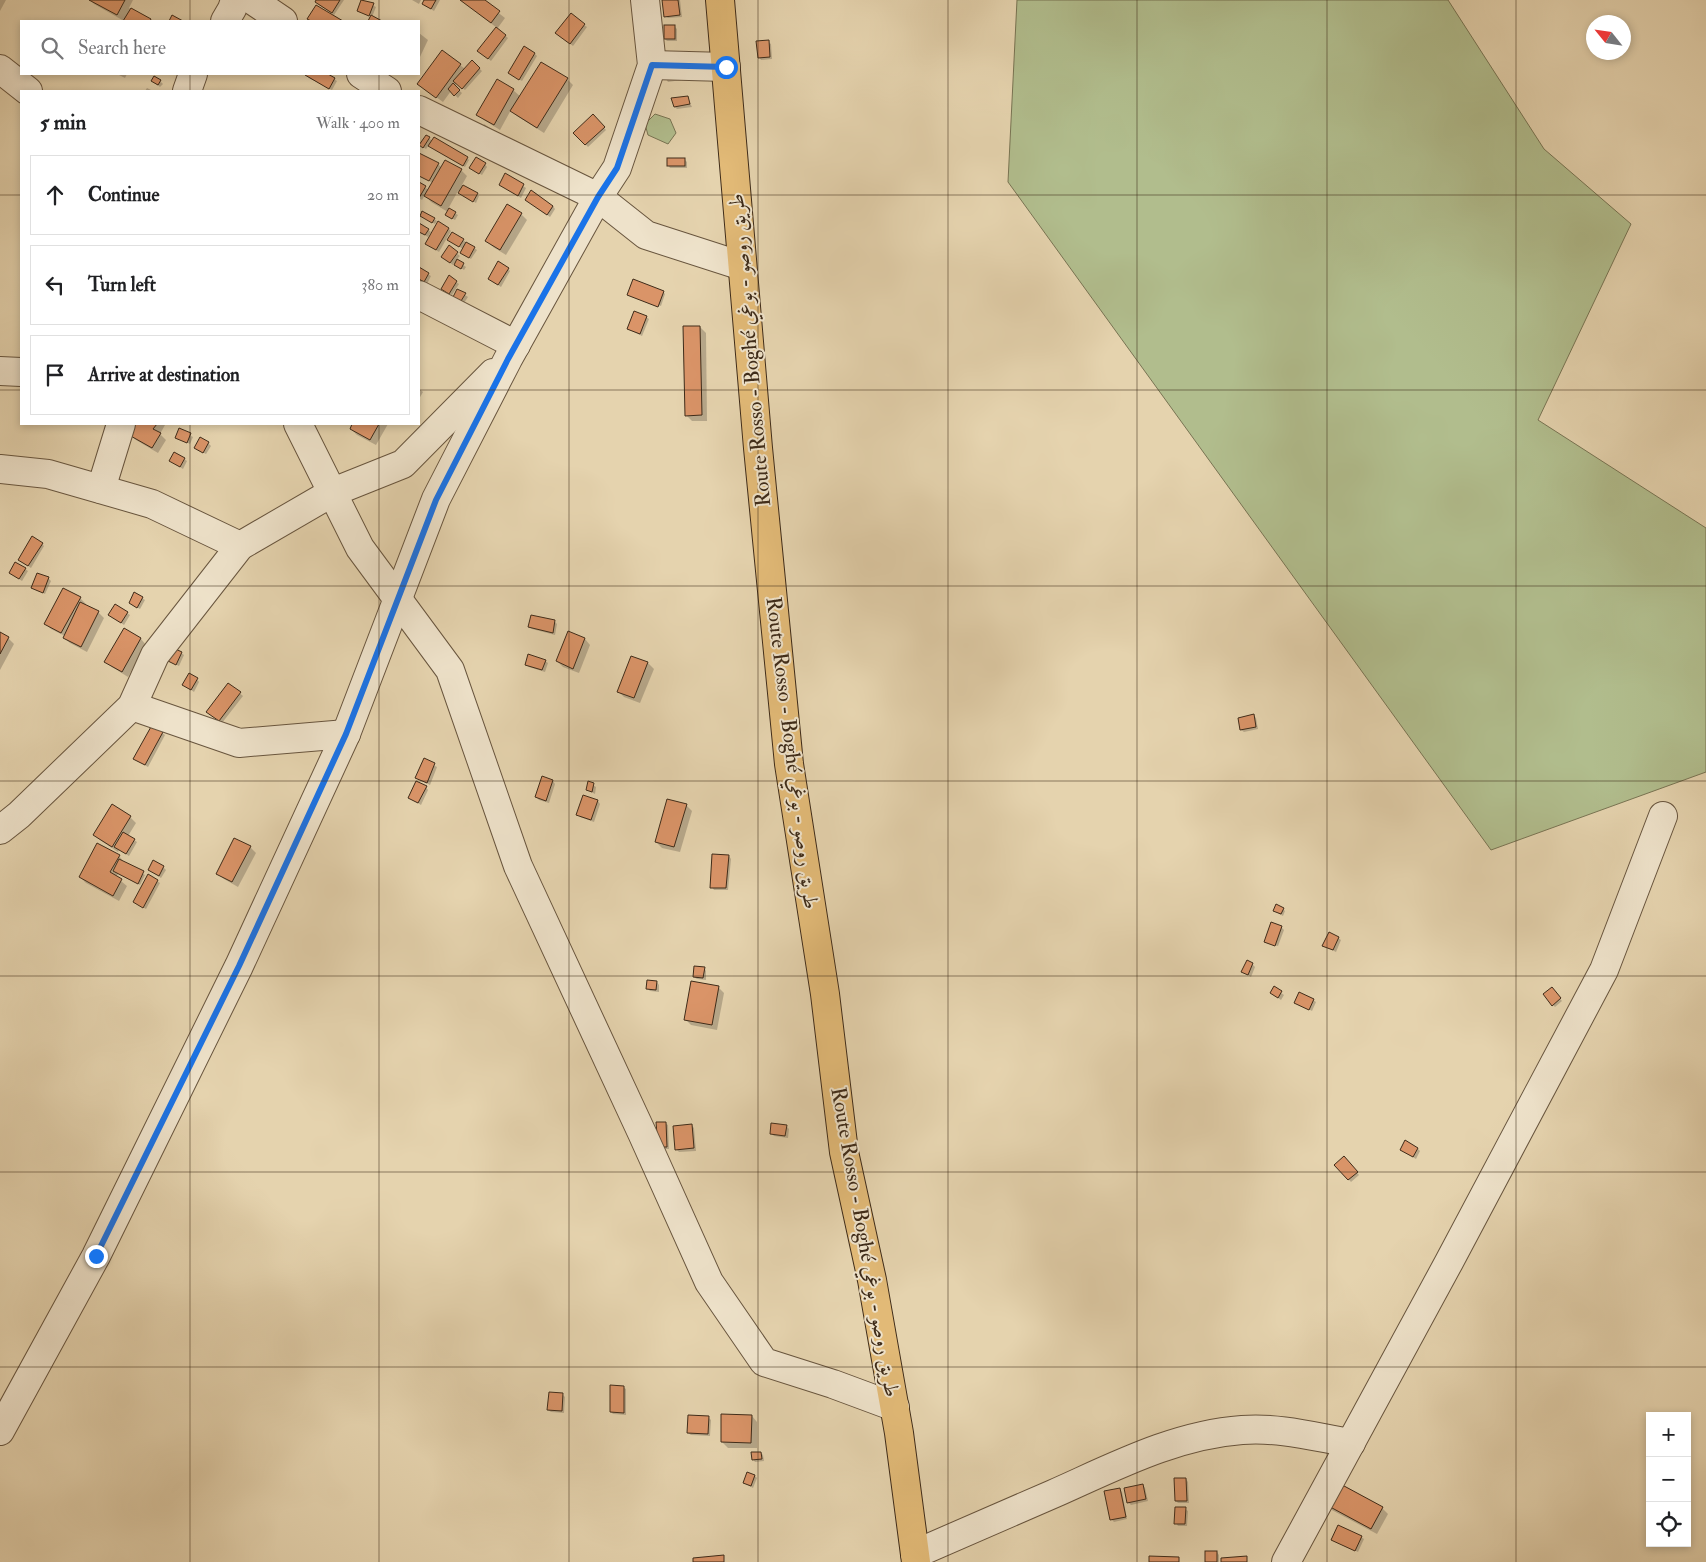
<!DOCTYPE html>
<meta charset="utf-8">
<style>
:root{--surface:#fff;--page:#f6f6f6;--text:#202124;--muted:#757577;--line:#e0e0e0}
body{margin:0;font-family:"IM FELL Double Pica",Amiri,serif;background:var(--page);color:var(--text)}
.controls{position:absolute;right:15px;bottom:15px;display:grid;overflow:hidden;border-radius:0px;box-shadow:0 2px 8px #0003}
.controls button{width:45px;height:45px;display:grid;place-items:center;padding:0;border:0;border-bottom:1px solid var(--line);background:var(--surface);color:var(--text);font:25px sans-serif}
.compass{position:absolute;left:1586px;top:15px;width:45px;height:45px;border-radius:50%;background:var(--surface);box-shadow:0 2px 8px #0003;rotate:300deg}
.stop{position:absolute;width:15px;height:15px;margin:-11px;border:4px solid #1a73e8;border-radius:50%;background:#fff}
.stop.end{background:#1a73e8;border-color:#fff;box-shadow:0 1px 5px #0008}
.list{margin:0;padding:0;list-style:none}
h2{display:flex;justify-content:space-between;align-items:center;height:65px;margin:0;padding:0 20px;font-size:21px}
h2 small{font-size:16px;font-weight:400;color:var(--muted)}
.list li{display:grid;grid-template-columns:32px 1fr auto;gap:15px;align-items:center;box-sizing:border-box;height:80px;margin:0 10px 10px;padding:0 10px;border:1px solid var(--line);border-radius:0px}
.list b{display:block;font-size:19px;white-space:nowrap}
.list em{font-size:16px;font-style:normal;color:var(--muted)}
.icon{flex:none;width:28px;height:28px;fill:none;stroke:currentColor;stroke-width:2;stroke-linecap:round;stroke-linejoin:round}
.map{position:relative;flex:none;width:1706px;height:1562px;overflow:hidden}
.search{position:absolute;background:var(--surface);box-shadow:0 2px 8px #0003;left:20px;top:20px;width:400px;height:55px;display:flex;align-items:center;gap:12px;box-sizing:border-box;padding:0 18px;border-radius:0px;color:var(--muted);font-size:19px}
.panel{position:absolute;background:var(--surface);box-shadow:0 2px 8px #0003;left:20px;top:90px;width:400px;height:335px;border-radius:0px}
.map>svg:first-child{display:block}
.green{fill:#b1bd8d;stroke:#787453}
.shadow{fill:#0003}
.building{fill:#da9468;stroke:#3e2b19}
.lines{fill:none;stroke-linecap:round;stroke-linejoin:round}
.minor-casing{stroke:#68553e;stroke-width:30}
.highway-casing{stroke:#3e2b19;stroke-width:30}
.minor{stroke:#eee2ca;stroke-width:28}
.highway{stroke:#e2ba77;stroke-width:28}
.route{stroke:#1a73e8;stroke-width:6}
.grid{fill:none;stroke:#3e2b19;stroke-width:1;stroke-opacity:0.55}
.labels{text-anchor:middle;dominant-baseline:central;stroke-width:4;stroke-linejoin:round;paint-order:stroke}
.street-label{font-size:21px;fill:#3e2b19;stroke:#eee2ca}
</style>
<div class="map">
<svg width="1706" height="1562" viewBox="0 0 1706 1562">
<rect width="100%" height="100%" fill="#e5d3ae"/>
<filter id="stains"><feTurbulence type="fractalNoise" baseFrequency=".004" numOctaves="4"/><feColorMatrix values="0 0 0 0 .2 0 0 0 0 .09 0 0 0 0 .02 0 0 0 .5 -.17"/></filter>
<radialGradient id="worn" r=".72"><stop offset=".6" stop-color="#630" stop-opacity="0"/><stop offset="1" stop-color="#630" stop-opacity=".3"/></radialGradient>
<g class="green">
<polygon points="1017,0 1448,0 1544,149 1631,224 1538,420 1706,528 1706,772 1491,850 1008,182"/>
<polygon points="655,114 670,119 676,133 668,144 648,135 645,124"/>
</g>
<g class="shadow">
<polygon points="0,0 6,0 0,11"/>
<polygon points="90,0 133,0 129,8 151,21 124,21 94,4"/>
<polygon points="318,0 344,0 334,15 319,5 316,2"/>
<polygon points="362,0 376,7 372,17 379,21 369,21 372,17 359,11"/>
<polygon points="412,0 421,0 419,4"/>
<polygon points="425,0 440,0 434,11 423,4"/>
<polygon points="461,0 482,0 505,18 497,29 508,38 491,61 479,51 497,28"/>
<polygon points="664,0 680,0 682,17 668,18 665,16"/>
<polygon points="584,25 587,27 573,46 560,36"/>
<polygon points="674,26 677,29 677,41 667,41 665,39"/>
<polygon points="419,33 428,40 419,59"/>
<polygon points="768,42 771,44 772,59 761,60 759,57"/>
<polygon points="535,54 537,56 522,81 512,75"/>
<polygon points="472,62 482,71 465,90 457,83 454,86 462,93 458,98 451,91 443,102 425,89 460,65 465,69"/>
<polygon points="542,63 567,79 573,85 544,133 517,116 511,110 500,130 484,120 478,114 513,90 521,97"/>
<polygon points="117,74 127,74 125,78"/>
<polygon points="307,74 325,74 337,81 332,90 309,78 307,75"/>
<polygon points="665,74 688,79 668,82 666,79"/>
<polygon points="160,81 163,84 160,87 155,83"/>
<polygon points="147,88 153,91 145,91"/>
<polygon points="687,97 692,107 677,109 675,107"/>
<polygon points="593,116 606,130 588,147 575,133"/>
<polygon points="484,124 494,131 493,133 483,126"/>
<polygon points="429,138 433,142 467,158 469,160 465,167 429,145 426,149 423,147 421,145"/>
<polygon points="420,155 438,164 442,168 445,161 461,170 467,176 462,185 479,196 476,203 458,191 448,209 458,215 455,220 449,217 448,212 431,202 425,195 422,200 419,198 419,184 429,190 433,183 419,176"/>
<polygon points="684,159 687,162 687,168 670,168 668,165"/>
<polygon points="485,164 487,167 482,175 473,170"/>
<polygon points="506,175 526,188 521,198 500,185"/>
<polygon points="529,202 553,206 555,209 550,217"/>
<polygon points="521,214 527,220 506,255 493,247 487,241"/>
<polygon points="421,216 434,219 437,221 435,224"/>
<polygon points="419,224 431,232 428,237 419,232"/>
<polygon points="449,229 451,231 439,252 429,246"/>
<polygon points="463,240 477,250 471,259 464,255 463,249 452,242"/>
<polygon points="449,247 460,256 456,260 466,267 464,270 454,263 453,265 445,259"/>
<polygon points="419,269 431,276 427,284 419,279"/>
<polygon points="508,269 510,271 501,287 492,281"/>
<polygon points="456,282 459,284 452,295 445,291"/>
<polygon points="458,290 468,297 464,303 454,296"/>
<polygon points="663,292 665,294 661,306 630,295"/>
<polygon points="646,317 649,319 642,336 628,329"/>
<polygon points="700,327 706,333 707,421 692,421 686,415"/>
<polygon points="419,389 423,392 419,399"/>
<polygon points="137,424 165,425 160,434 166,440 158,453 136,440 130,435"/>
<polygon points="351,424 388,424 376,445 357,435 351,429 353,425"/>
<polygon points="180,430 193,437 190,444 176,437"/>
<polygon points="208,443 211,446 206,454 198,450"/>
<polygon points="184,459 187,461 183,469 170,461"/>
<polygon points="42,544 44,546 31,568 19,560"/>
<polygon points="25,569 28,571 22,581 13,575"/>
<polygon points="48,578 51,581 45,594 33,588"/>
<polygon points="80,598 86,604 85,606 98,612 104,618 87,652 70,643 64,638 65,636 51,629 45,623"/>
<polygon points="142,598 145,600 140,609 133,605"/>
<polygon points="115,606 130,615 124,625 110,615"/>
<polygon points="555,622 557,624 555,635 532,629 529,627"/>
<polygon points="124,629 141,639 146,645 128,677 112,667 106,661"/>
<polygon points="569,632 585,639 590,645 579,673 563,667 557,661"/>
<polygon points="0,633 8,638 14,644 0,670"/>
<polygon points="181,653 184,655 179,666 167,660"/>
<polygon points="632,657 648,663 654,669 640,703 624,697 618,691"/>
<polygon points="545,661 548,663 545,672 529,667 526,665"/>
<polygon points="197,679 199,682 194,692 184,685"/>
<polygon points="229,684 243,696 222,723 210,714"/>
<polygon points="1254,716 1256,718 1258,729 1244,732 1241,730 1239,719"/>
<polygon points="162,733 165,735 148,767 137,761"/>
<polygon points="424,760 437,767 430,785 417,778"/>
<polygon points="553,781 555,784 549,803 539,800 536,797"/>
<polygon points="589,783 596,787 595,794 587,790"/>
<polygon points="426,787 428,790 421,805 409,798"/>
<polygon points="584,796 598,801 600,804 594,822 580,817 578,814"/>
<polygon points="686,805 692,811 680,852 662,848 656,842"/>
<polygon points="130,817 136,823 128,836 137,842 129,856 119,850 118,852 100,840 95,835"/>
<polygon points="250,847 256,853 238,887 224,879 218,874"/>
<polygon points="119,856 124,862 145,875 140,885 118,874 116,877 127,886 119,901 86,883 80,877"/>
<polygon points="729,856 731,859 728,890 714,890 712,887"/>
<polygon points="163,867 166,870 161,878 149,870"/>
<polygon points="157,881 160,883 146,909 137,904 134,902"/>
<polygon points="1283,909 1285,911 1283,916 1274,911"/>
<polygon points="1281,927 1284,930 1278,946 1267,943 1266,942"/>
<polygon points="1338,938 1341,940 1336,952 1324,946"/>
<polygon points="1252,964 1255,967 1251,977 1243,972"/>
<polygon points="704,968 706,971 706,980 697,979 694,977"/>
<polygon points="657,982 659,985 659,992 650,991 648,989"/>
<polygon points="719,988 724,993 717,1030 691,1025 685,1019"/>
<polygon points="1274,988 1284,995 1281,1000 1271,993"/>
<polygon points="1554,991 1562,1001 1555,1007 1553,1005"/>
<polygon points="1313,1000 1316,1002 1312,1011 1296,1002"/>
<polygon points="665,1123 668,1125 669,1149 661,1149"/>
<polygon points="691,1125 694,1128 696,1151 679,1152 677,1150"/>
<polygon points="786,1126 789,1129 788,1138 774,1136 771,1133"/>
<polygon points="1418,1149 1420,1151 1416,1159 1404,1152"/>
<polygon points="1344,1158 1359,1175 1351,1182 1336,1165"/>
<polygon points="623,1387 626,1389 626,1415 613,1414 611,1412"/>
<polygon points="562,1394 565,1397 564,1413 551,1412 548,1410"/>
<polygon points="752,1416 757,1422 757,1448 728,1448 722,1442"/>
<polygon points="708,1417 711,1420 710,1436 691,1435 688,1433"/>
<polygon points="761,1453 763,1455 764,1461 755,1462 753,1459"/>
<polygon points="755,1476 757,1478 753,1488 744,1483"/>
<polygon points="1186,1479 1188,1482 1189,1503 1178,1503 1176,1501"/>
<polygon points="1143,1485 1145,1488 1148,1501 1131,1505 1128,1502"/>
<polygon points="1119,1489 1122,1492 1127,1519 1114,1522 1111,1519"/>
<polygon points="1322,1502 1382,1508 1388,1514 1377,1534 1328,1508"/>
<polygon points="1185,1509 1188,1511 1187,1526 1178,1526 1176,1523"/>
<polygon points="1361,1537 1364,1539 1358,1552 1333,1540"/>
<polygon points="1217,1552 1219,1555 1219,1562 1206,1562"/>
</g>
<g class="building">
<polygon points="89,0 125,0 117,15"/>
<polygon points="316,0 340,0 332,13 315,2"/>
<polygon points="361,0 374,3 369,16 357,11"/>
<polygon points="424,0 436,0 431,9 422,4"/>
<polygon points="460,0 485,0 500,11 491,23"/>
<polygon points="662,0 678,0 680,15 664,17"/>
<polygon points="316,5 343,21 311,21 307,19"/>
<polygon points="131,8 151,19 150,21 123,21"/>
<polygon points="571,13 585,24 570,44 555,33"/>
<polygon points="172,15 183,21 169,21"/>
<polygon points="371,15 382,21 368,21"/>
<rect x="664" y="25" width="11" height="14"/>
<polygon points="496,27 506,35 488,59 477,51"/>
<polygon points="769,40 770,57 758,58 756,41"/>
<polygon points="524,46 535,53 519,80 508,73"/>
<polygon points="442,50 461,64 436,98 417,84"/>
<polygon points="472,60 480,68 462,89 453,81"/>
<polygon points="541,62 568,78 537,128 510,111"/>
<polygon points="306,74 328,74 335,78 329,89 305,75"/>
<polygon points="154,76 161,80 158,85 151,81"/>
<polygon points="497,79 514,89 494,125 476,115"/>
<polygon points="453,83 460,90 454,96 448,89"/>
<polygon points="688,96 690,104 674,107 671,98"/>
<polygon points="593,114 605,127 585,145 573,133"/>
<polygon points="426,135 430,137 423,148 419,145"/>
<polygon points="434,137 468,157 463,166 428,146"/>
<polygon points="419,153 439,163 429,181 419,176"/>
<polygon points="476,157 486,163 479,174 469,168"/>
<rect x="667" y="158" width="18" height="8"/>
<polygon points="445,160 462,169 441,206 424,196"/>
<polygon points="505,173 524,184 518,196 499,185"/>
<polygon points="419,182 426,186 419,198"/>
<polygon points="463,185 478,193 473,202 458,193"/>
<polygon points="531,190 553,206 547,215 525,200"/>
<polygon points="507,204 522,213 500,250 485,241"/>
<polygon points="449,208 456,212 452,219 445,215"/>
<polygon points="422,211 435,218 432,223 420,216"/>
<polygon points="438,221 449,228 436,250 425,244"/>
<polygon points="419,223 429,229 425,235 419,232"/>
<polygon points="452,232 464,239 459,247 447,240"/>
<polygon points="466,242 475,247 469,258 460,253"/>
<polygon points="449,245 458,252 450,263 441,257"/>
<polygon points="457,259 464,263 461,269 454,265"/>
<polygon points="498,261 509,268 498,285 488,279"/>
<polygon points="419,267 429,273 424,282 419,279"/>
<polygon points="449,275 457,281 449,294 441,289"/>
<polygon points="633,279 664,291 658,307 627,295"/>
<polygon points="457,289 466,293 461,301 453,297"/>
<polygon points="634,311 647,316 640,334 627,329"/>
<polygon points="683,326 700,326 702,415 685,416"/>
<polygon points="135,424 157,424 153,429 161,433 152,448 129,435"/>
<polygon points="352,424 379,424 370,440 350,429"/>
<polygon points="179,428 191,433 187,443 175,438"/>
<polygon points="200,437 209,442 203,453 194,448"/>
<polygon points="174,452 185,458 180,467 169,461"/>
<polygon points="32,536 43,543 28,566 18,560"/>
<polygon points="15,562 26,568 19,579 9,573"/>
<polygon points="37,573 49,577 43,593 31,588"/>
<polygon points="63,588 81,597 61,633 44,624"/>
<polygon points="134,592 143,597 137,608 129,603"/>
<polygon points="80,602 99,611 81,647 63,638"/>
<polygon points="115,604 128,612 121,623 108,615"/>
<polygon points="531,615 555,620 553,633 528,627"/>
<polygon points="124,628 141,638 122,672 104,662"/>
<polygon points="568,631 585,638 573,669 556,661"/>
<polygon points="0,632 9,637 0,654"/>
<polygon points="171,647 182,652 176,665 166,660"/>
<polygon points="528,654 546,660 542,670 525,665"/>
<polygon points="631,656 648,662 634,698 617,692"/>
<polygon points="189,673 198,678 191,690 182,685"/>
<polygon points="228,683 241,692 219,721 206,712"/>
<polygon points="1254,714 1256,727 1240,730 1238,718"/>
<polygon points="152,725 163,732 145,765 133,759"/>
<polygon points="424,758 435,763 427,783 415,778"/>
<polygon points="542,776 553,780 546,801 535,797"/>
<polygon points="416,781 427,786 418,803 408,798"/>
<polygon points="588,781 594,783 592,792 586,790"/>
<polygon points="583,795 598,800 591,820 576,815"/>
<polygon points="667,799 687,804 674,847 655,842"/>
<polygon points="112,804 131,816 112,847 93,835"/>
<polygon points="123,832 135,839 126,854 114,847"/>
<polygon points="234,838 251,846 232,882 216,874"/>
<polygon points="97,843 120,855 110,872 122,879 113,896 79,877"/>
<polygon points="712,854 729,855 726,888 710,888"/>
<polygon points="119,859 144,871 138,884 113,871"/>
<polygon points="153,860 164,866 159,876 148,870"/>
<polygon points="148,874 158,880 143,908 133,902"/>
<polygon points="1276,904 1284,908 1281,914 1273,911"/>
<polygon points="1271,922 1282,926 1275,946 1264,942"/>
<polygon points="1329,932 1339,937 1333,950 1322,946"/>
<polygon points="1247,960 1253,963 1248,975 1241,972"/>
<polygon points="694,966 705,967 703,978 693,977"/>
<polygon points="647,980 657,981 656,990 646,989"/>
<polygon points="691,981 719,986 712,1025 684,1020"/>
<polygon points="1274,986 1282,991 1278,998 1270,993"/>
<polygon points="1552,987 1561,998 1552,1006 1543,994"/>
<polygon points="1299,992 1314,999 1309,1010 1294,1003"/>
<polygon points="656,1122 666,1122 667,1147 658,1147"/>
<polygon points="771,1123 787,1125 785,1136 770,1134"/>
<polygon points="692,1124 694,1148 675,1150 673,1126"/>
<polygon points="1405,1140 1418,1148 1413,1157 1400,1150"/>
<polygon points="1344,1156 1358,1172 1348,1180 1334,1165"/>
<polygon points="610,1385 624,1386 624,1413 610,1412"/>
<polygon points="549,1392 563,1393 562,1411 547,1410"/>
<polygon points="721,1414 752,1415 751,1443 721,1442"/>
<polygon points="688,1415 709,1416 708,1434 687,1433"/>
<polygon points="751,1452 761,1452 762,1459 752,1460"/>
<polygon points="747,1472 755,1475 751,1486 743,1483"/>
<polygon points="1174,1478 1186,1478 1187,1501 1175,1501"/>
<polygon points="1333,1480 1383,1507 1371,1529 1321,1502"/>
<polygon points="1143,1484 1146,1499 1127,1503 1124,1488"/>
<polygon points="1120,1488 1126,1517 1110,1520 1104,1491"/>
<polygon points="1175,1507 1186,1507 1185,1524 1174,1524"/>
<polygon points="1338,1525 1362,1536 1355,1551 1331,1540"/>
<rect x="1205" y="1551" width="12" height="11"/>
<polygon points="724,1555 724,1562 693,1562 693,1558"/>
<polygon points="1149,1556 1179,1557 1179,1562 1149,1562"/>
<polygon points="1247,1556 1247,1562 1221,1562 1221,1558"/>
</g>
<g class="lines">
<g class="minor-casing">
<g id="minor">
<polyline points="252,0 283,21"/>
<polyline points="225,21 232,9 235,0"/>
<polyline points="652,65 726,67"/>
<polyline points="0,69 28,91"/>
<polyline points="361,74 387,91"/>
<polyline points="187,91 193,74"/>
<polyline points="419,110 598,197 646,235 742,266"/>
<polyline points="419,295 516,345"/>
<polyline points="0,371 21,372"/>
<polyline points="298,424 360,548 450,670 518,866 642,1133 709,1282 764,1362 833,1384 895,1407"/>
<polyline points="0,469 48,474 152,504 240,546"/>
<polyline points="101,489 121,424"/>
<polyline points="132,706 239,743 346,734"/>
<polyline points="0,830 19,815 132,706 155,655 240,546 333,492 403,464 493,373"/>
<polyline points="0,1431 96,1256 239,966 346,734 436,499 508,359 598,197 617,168 652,65 645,0"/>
<path d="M915,1554C961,1534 1007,1514 1053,1494C1114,1467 1174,1435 1242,1430C1279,1427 1315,1437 1351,1443"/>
<polyline points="1286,1562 1449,1262 1604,970 1663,816"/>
</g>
</g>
<g class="highway-casing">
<polyline id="highway" points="720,0 758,448 789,764 825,994 844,1152 872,1280 899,1433 916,1562"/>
</g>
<use href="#minor" class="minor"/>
<use href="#highway" class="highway"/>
</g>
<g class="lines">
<polyline class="route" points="96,1256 239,966 346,734 436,500 508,359 598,197 617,168 652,65 726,67"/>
</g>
<path class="grid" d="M190,0V21M379,0V21M569,0V1562M758,0V1562M948,0V1562M1137,0V1562M1327,0V1562M1516,0V1562M190,74V91M379,74V91M0,195H21M419,195H1706M0,390H21M419,390H1706M190,424V1562M379,424V1562M0,586H1706M0,781H1706M0,976H1706M0,1172H1706M0,1367H1706"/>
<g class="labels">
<g class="street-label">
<text transform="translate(750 350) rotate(-95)">Route Rosso - Boghé طريق روصو - بوغي</text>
<text transform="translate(792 753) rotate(83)">Route Rosso - Boghé طريق روصو - بوغي</text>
<text transform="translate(865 1242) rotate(80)">Route Rosso - Boghé طريق روصو - بوغي</text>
</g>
</g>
<rect width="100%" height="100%" filter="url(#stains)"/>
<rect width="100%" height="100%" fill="url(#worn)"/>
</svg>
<div class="controls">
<button>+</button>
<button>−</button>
<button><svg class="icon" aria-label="locate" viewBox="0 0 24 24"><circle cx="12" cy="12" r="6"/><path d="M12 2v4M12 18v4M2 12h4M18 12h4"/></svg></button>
</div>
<svg class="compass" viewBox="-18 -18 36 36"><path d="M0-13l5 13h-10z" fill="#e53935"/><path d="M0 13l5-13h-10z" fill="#757577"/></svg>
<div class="stop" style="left:726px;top:67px"></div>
<div class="stop end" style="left:96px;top:1256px"></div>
<div class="search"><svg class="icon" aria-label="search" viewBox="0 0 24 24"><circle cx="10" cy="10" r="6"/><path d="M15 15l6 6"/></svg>Search here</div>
<section class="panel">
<h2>5 min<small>Walk · 400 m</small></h2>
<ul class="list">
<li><svg class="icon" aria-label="ahead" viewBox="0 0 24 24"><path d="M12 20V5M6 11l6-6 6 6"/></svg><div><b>Continue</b></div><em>20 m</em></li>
<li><svg class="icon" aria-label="left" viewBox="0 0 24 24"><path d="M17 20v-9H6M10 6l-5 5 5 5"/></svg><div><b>Turn left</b></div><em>380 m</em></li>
<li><svg class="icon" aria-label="arrive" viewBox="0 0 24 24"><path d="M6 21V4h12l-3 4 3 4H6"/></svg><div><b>Arrive at destination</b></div></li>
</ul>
</section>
</div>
